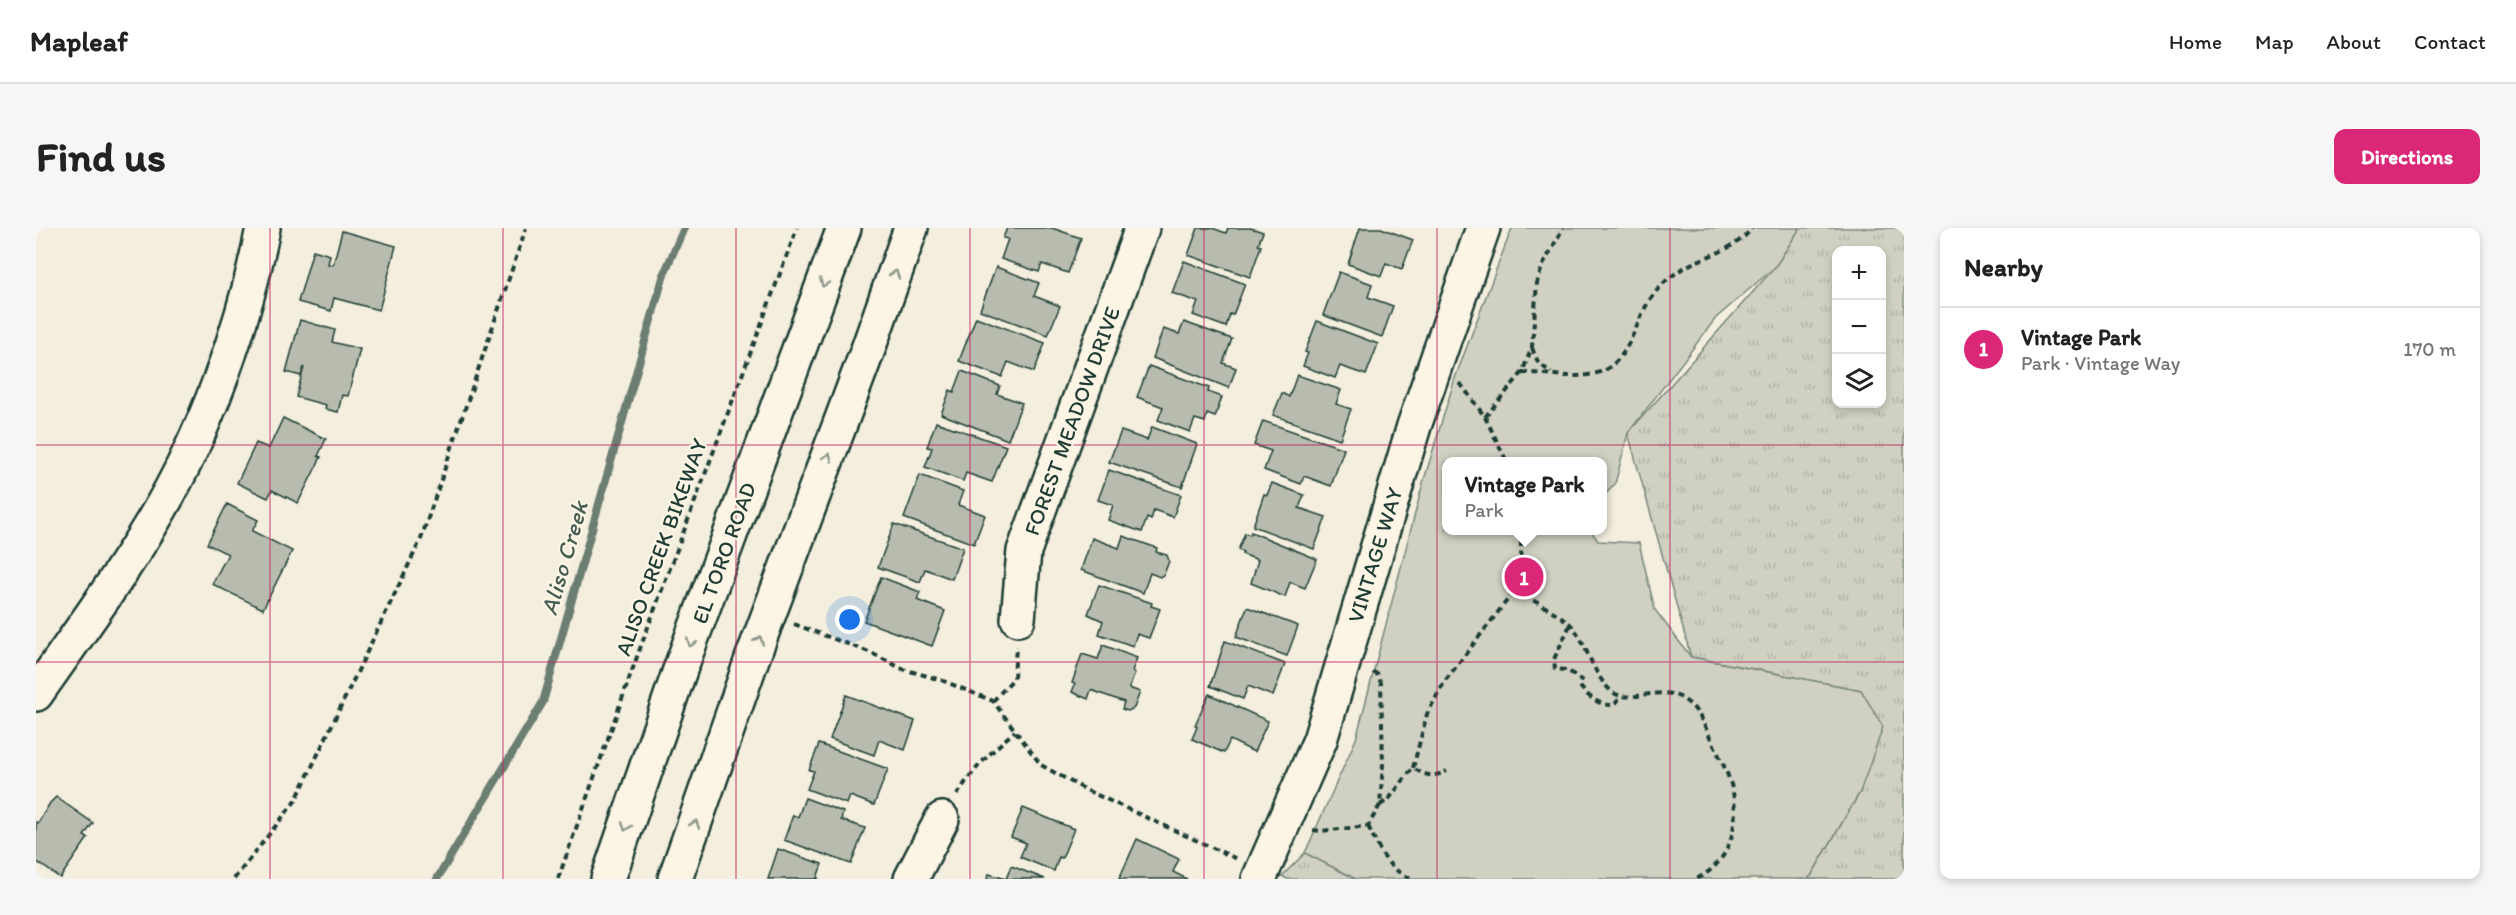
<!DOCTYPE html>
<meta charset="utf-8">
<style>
:root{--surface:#fff;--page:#f6f6f6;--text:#222;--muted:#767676;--line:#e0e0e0;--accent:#db2777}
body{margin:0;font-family:Itim,sans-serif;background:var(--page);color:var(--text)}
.controls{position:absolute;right:18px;top:18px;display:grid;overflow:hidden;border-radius:12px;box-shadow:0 3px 9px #0003}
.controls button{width:54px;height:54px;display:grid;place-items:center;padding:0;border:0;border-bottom:2px solid var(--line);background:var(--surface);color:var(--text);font:30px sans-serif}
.you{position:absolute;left:814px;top:392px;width:21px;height:21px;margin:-15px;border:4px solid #fff;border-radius:50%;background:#1a73e8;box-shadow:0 0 0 9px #1a73e833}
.badge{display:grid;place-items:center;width:39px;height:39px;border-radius:50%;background:var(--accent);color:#fff;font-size:20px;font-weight:700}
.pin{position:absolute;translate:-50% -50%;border:3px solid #fff;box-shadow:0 2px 6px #0006}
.popup{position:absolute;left:1406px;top:229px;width:165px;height:78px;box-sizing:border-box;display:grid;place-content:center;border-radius:12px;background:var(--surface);filter:drop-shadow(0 2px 4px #0005);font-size:20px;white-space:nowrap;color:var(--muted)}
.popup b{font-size:22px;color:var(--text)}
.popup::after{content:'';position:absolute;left:50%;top:100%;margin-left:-12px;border:12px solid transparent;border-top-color:var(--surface)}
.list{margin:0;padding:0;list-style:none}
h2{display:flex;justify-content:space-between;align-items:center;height:78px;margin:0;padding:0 24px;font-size:26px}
h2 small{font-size:20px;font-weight:400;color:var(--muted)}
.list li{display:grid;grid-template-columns:39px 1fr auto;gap:18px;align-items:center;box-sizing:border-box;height:84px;padding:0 24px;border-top:2px solid var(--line)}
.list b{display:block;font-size:22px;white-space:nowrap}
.list p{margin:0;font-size:20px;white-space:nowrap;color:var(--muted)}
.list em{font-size:20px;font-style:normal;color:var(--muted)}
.icon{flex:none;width:33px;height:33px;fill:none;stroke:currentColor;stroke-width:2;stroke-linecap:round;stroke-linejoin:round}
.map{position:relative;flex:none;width:1868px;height:651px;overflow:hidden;border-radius:12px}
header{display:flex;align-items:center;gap:36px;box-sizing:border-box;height:84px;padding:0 30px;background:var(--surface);border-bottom:2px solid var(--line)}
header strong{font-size:28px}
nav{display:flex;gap:33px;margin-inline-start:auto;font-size:21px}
.intro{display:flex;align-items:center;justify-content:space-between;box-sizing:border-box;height:144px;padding:0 36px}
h1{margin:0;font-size:42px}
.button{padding:15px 27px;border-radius:12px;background:var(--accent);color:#fff;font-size:21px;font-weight:700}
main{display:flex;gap:36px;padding:0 36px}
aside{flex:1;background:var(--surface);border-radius:12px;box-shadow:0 3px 9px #0003}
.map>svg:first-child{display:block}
.grass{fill:url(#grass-tufts);stroke:#78877b;stroke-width:1.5;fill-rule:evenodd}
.green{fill:#d0d1c2;stroke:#78877b;stroke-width:1.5}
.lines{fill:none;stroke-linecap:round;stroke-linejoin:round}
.stream{stroke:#6c7d72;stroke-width:8}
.building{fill:#b8bcae;stroke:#1f3d34;stroke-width:1.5}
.minor-casing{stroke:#1f3d34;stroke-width:38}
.major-casing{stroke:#1f3d34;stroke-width:38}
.path{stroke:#1f3d34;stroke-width:4;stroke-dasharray:6 4.5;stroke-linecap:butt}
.minor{stroke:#fcf5e5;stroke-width:33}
.major{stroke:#fcf5e5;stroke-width:33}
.oneway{stroke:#8e998c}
.grid{fill:none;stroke:#c2185b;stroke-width:1.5;stroke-opacity:0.55}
.labels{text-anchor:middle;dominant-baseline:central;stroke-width:4.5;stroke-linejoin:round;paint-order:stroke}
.street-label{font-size:22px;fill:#1f3d34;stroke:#fcf5e5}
.water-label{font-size:24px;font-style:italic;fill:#465d53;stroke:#fcf5e5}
</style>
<header>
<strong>Mapleaf</strong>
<nav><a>Home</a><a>Map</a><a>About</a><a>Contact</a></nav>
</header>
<div class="intro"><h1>Find us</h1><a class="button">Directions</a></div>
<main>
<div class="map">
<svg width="1868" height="651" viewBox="0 0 1868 651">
<defs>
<pattern id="grass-tufts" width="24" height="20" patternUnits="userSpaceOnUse" patternTransform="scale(1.5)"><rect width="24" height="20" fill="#d0d1c2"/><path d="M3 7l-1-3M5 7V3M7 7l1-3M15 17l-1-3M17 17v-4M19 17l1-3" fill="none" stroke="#b2b4a7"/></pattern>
</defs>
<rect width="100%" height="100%" fill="#f3eede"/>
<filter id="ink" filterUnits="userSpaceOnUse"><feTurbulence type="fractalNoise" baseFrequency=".0167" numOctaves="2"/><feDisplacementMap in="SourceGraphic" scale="12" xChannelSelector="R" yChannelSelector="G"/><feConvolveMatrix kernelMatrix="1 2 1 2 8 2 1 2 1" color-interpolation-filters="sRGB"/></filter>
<g filter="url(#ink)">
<g class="grass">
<path d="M1764,0H1868V651H1771L1775,648L1824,564L1825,462L1655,429L1592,205L1739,39ZM1800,22H1846V176H1800Z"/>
<polygon points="1269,625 1320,651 1251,651 1246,648"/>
</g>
<polygon class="green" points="1476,0 1764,0 1739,39 1680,90 1592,205 1579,256 1566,270 1566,234 1410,234 1410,302 1555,303 1562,313 1603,315 1619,382 1655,429 1825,462 1847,499 1824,564 1775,648 1771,651 1320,651 1269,625 1320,511 1387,255 1419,150"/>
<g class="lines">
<polyline class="stream" points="401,651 507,474 628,46 648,0"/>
</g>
<g class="building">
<polygon points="971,0 1016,0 1045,10 1032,45 1006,36 1003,44 965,31 972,11 967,10"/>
<polygon points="1162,0 1176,0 1190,5 1192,0 1215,0 1227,4 1222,17 1225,18 1214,49 1152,27"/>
<polygon points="1324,0 1345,0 1377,12 1366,41 1350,35 1345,48 1312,36"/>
<polygon points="306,3 360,18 343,82 298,70 295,83 262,74 277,22 294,27 292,36 297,37"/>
<polygon points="1148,33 1209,56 1197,87 1194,86 1190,99 1157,87 1162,74 1136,65"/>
<polygon points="960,39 1003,55 998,68 1024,78 1012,107 944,82"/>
<polygon points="1303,44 1336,56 1332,69 1357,78 1346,109 1287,87"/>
<polygon points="940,89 1009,115 998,144 972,134 966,149 923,133"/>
<polygon points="264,92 299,102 296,114 324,121 312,168 306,167 302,184 289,181 290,177 260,169 268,139 265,148 250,144"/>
<polygon points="1281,93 1342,116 1330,147 1304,138 1299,150 1267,138 1272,125 1269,124"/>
<polygon points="1148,94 1196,111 1187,135 1200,140 1193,160 1117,130 1127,101 1143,106"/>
<polygon points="1113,138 1173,160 1172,164 1186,169 1179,189 1171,186 1169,194 1159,191 1154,204 1122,192 1127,179 1101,169"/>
<polygon points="926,143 964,158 961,166 986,175 972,212 905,186 914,162 918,164"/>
<polygon points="1261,147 1305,162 1300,176 1315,181 1304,211 1237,187 1246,165 1253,169"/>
<polygon points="247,190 290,211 282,228 285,229 262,275 236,262 232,270 201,255 220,215 233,220"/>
<polygon points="1227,193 1308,221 1295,258 1268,248 1265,256 1228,242 1235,223 1218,217"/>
<polygon points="900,194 970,218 956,254 930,245 927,253 889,239 896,220 891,219"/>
<polygon points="1116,199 1161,216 1146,259 1073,234 1085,203 1111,212"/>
<polygon points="1073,242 1145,267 1137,289 1118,282 1115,292 1111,290 1106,304 1072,292 1077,277 1062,272"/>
<polygon points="884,247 927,263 922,277 949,287 938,316 868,290"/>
<polygon points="1236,255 1268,267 1263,280 1290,289 1278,321 1217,298 1228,266 1231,267"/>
<polygon points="191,276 222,292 216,303 256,323 227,381 176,356 192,326 171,316"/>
<polygon points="858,296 927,320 916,351 889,341 884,354 842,339"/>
<polygon points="1215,304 1281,331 1269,360 1254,354 1249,369 1215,355 1222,332 1206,326 1207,324 1202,322 1209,305 1214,307"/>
<polygon points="1087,308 1121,320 1120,324 1131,327 1133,333 1128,346 1124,349 1114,345 1107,365 1045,342 1056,310 1083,320"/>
<polygon points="845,349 884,364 881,372 909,383 896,418 828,393"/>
<polygon points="1063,357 1116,375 1115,378 1124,381 1113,410 1101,406 1097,418 1063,406 1067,393 1052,386"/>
<polygon points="1211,379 1262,398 1251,428 1200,409"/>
<polygon points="1189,413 1249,436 1237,468 1212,458 1207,471 1174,458"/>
<polygon points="1067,417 1101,430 1096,443 1099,445 1093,460 1104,464 1098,480 1092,483 1086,481 1088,474 1055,462 1052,471 1036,464 1039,456 1036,455 1046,426 1062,431"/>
<polygon points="1173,466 1232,493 1218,524 1194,512 1188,525 1156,511 1161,499 1159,497"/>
<polygon points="810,467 879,493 869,522 843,512 838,527 794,511"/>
<polygon points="783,516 852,541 838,577 814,568 811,576 771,561 778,543 773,542"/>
<polygon points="20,569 57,595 48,608 52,610 24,650 0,633 0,594 2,595 14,575"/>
<polygon points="769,570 807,584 805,592 829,600 815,636 748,612 757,587 762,589"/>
<polygon points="987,580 1038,601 1026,630 1023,629 1018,643 984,629 990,615 975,609"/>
<polygon points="1101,611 1143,631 1137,644 1151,651 1083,651"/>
<polygon points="742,621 786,636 781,650 783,651 732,651"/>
<polygon points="975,638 1009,651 951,651 953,646 970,651"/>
</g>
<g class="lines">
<g class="minor-casing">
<g id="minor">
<polyline points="982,391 988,323 1106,0"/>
<path d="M0,466C40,409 81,353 117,293C169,207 208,98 227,0"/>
<polyline points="875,651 906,591"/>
<polyline points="1223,651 1284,512 1378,198 1447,0"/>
</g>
</g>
<g class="major-casing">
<g id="major">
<polyline points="572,651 645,439 808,0"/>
<polyline points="639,651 716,431 831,124 875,0"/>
</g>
</g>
<g class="path">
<polyline points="1496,120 1502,134 1515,145"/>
<path d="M1486,145C1511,144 1539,153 1564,144C1595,133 1599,89 1618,66C1628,53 1642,42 1657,35C1679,25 1701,20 1716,0"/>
<polyline points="1424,155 1449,189 1471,234"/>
<polyline points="1449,189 1486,145 1496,119 1501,55 1506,39 1527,0"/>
<path d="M1479,362C1496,373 1519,382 1534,396C1549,410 1555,444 1574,462C1591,479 1623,455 1647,471C1664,482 1668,498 1677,515C1685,532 1696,552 1698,571C1702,604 1691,637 1660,651"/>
<polyline points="758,396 833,424 867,441 905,452 957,473 1005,537 1048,561 1201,631"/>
<path d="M1534,397L1518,431L1519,441L1531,442L1545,452L1543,457C1552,469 1563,478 1578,477L1585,469"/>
<polyline points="957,473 978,450 980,418"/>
<polyline points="1377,540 1391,486 1409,453 1479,362 1485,343 1485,302"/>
<path d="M921,567C937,541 956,523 979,503"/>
<path d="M1344,577L1352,572L1377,540C1390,548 1397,550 1411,543"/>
<path d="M1332,598C1344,622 1349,640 1376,651"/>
<polyline points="1277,602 1285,603 1332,598 1344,577 1347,536 1345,455 1342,447 1336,443"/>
<polyline points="198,651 260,572 385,311 490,0"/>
<polyline points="522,651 602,426 761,0"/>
</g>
<use href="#minor" class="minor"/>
<use href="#major" class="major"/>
</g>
<defs><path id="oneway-chevron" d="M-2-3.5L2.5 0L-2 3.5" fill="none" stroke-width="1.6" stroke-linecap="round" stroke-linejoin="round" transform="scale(1.5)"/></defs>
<g class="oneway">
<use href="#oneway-chevron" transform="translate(859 46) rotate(-71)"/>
<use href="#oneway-chevron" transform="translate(788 55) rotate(110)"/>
<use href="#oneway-chevron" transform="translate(792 229) rotate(-69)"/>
<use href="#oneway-chevron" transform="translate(723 412) rotate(-70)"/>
<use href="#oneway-chevron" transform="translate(655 415) rotate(110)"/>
<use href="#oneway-chevron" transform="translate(659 596) rotate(-71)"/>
<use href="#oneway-chevron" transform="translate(590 599) rotate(109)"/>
</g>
</g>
<path class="grid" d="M234,0V651M467,0V651M700,0V651M934,0V651M1168,0V651M1401,0V651M1634,0V651M0,217H1868M0,434H1868"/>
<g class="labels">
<g class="street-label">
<text transform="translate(1036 193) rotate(-70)">FOREST MEADOW DRIVE</text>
<text transform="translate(625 319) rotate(-70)">ALISO CREEK BIKEWAY</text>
<text transform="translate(688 325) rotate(-70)">EL TORO ROAD</text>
<text transform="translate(1339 327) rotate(-73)">VINTAGE WAY</text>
</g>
<g class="water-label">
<text transform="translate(528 330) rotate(-74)">Aliso Creek</text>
</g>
</g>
</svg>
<div class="controls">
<button>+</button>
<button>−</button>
<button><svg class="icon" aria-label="layers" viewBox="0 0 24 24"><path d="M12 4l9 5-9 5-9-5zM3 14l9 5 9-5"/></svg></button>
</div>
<div class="you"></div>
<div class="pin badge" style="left:1488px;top:349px">1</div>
<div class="popup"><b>Vintage Park</b>Park</div>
</div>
<aside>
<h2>Nearby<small></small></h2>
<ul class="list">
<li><span class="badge">1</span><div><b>Vintage Park</b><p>Park · Vintage Way</p></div><em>170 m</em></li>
</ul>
</aside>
</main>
